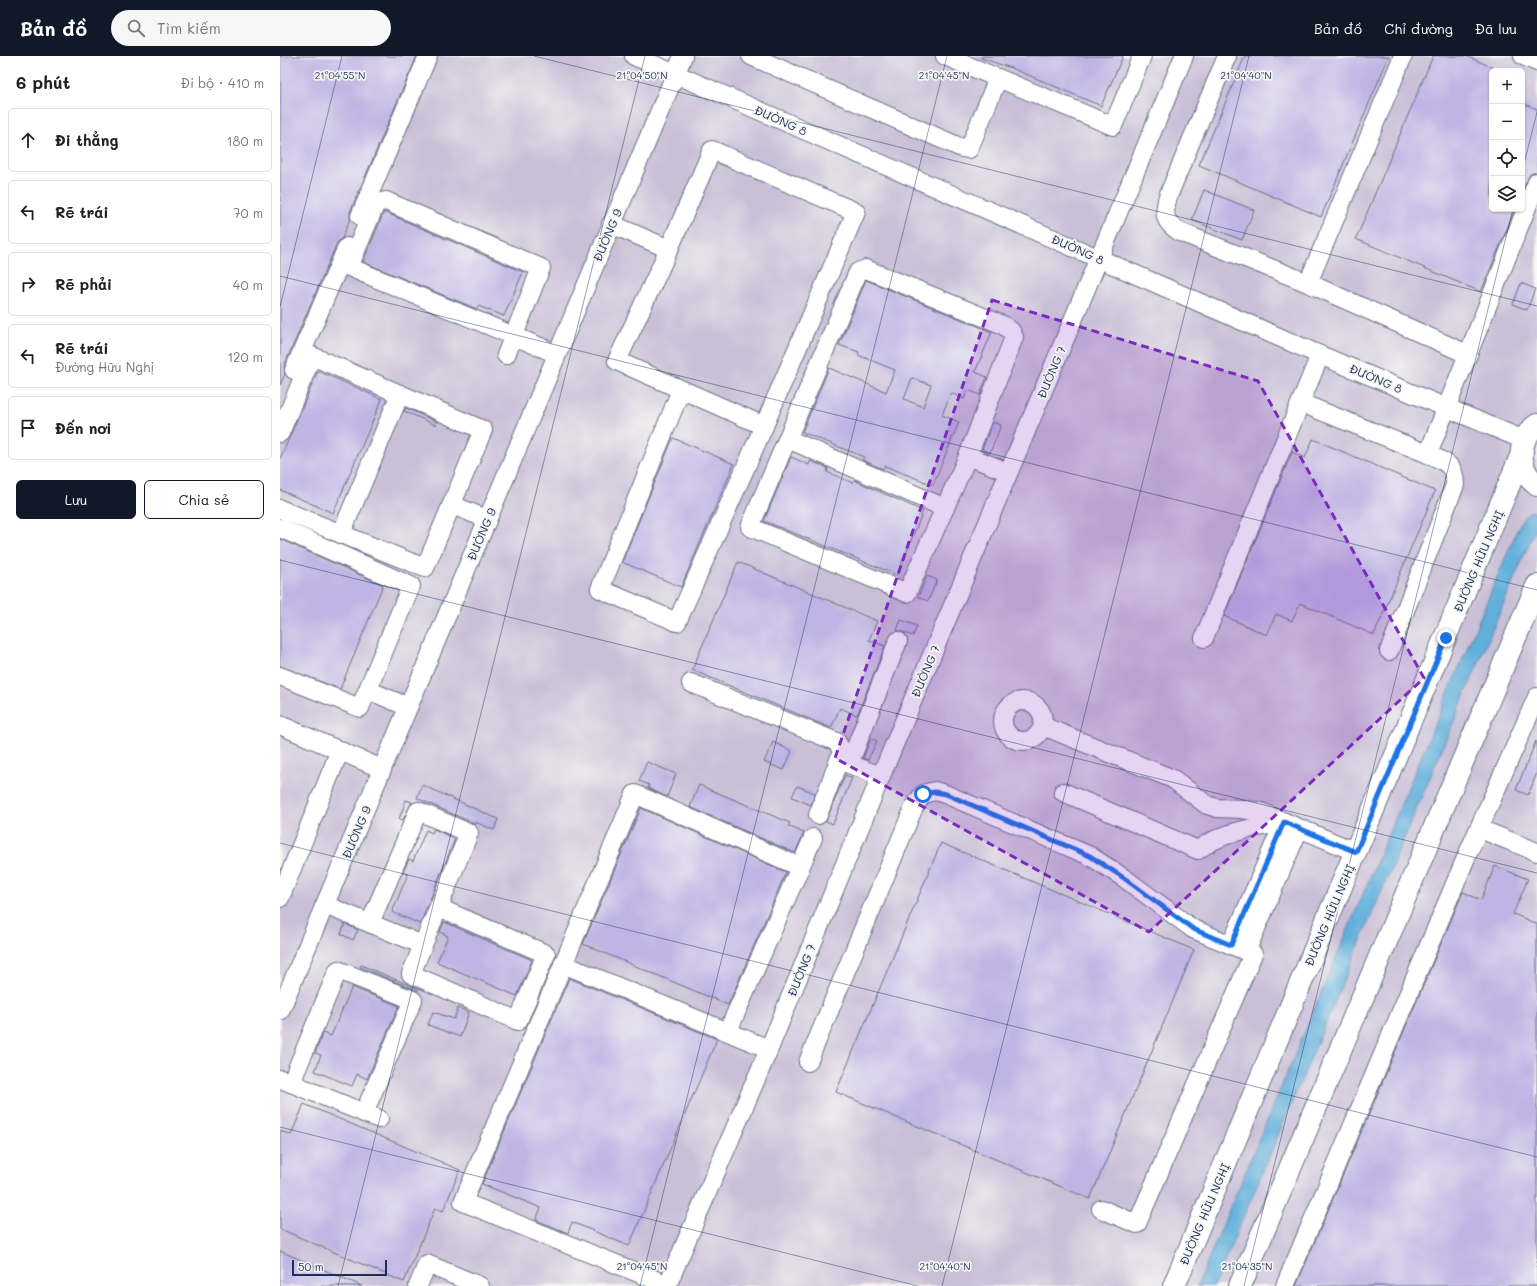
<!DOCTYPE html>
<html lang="vi">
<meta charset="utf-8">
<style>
:root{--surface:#fff;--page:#f6f6f6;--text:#222;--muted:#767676;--line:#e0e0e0;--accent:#111827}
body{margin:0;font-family:Mali,sans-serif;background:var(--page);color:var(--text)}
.controls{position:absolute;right:12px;top:12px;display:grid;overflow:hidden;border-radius:6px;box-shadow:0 1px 3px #0004}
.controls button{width:36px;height:36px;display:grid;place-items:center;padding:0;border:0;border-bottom:1px solid var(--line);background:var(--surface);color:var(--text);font:20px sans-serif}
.scale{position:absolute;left:12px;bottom:10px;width:95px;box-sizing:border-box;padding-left:4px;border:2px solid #1b2f5e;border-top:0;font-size:11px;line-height:14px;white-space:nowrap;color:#1b2f5e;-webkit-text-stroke:3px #f6f6f2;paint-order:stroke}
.stop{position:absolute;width:12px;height:12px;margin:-9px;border:3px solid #1a73e8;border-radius:50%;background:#fff}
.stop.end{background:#1a73e8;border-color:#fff;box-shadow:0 1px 4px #0008}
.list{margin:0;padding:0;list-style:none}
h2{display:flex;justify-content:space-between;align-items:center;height:52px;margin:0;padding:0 16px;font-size:17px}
h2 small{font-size:13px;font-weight:400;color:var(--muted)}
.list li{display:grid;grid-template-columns:26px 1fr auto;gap:12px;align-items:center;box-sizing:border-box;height:64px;margin:0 8px 8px;padding:0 8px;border:1px solid var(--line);border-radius:6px}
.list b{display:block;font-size:15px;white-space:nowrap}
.list p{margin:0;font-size:13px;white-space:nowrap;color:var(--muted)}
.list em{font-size:13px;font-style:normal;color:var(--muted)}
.actions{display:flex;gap:8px;padding:12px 16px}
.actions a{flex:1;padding:9px 0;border:1px solid var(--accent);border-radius:6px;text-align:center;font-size:14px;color:var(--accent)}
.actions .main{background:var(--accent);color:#fff}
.icon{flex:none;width:22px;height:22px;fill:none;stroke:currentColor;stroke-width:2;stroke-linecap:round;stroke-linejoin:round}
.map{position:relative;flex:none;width:1257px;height:1230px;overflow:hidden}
header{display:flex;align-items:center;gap:24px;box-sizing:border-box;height:56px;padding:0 20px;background:var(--accent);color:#fff}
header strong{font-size:19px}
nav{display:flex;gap:22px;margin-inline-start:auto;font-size:14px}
.search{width:280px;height:36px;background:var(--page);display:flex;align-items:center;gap:10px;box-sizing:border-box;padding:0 14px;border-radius:22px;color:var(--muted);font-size:15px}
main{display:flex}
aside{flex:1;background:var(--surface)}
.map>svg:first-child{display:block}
.industrial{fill:#c9bfd7;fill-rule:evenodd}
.water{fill:#61b0db;stroke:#3e709c}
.building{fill:#bfb5e4;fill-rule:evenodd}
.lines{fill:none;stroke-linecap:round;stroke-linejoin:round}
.minor-casing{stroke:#676f86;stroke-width:20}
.major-casing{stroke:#676f86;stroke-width:24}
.minor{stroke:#fff;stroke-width:18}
.major{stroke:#fff;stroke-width:22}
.route{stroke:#1a73e8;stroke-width:5}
.marked{fill:#7b2cbf;fill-opacity:0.2;stroke:#7b2cbf;stroke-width:3;stroke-dasharray:8 5;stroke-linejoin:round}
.ticks{fill:none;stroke:#1b2f5e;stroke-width:1;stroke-opacity:0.45}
.labels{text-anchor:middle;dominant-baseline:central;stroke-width:3.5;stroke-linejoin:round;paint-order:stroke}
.street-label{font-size:12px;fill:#1b2f5e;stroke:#f6f6f2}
.ticks-label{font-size:10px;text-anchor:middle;fill:#1b2f5e;stroke:#f6f6f2;stroke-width:3.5;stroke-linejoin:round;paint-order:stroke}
</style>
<header>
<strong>Bản đồ</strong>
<div class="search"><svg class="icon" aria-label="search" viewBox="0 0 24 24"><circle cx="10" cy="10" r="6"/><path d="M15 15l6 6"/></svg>Tìm kiếm</div>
<nav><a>Bản đồ</a><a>Chỉ đường</a><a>Đã lưu</a></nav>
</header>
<main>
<aside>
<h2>6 phút<small>Đi bộ · 410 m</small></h2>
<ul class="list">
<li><svg class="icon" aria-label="ahead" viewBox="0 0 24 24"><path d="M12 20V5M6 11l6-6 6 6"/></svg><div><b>Đi thẳng</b></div><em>180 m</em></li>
<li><svg class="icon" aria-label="left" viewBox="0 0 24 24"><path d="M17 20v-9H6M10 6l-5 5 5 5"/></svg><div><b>Rẽ trái</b></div><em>70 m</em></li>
<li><svg class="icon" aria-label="right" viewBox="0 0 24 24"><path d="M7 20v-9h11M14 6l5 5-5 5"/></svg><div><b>Rẽ phải</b></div><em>40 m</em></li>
<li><svg class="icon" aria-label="left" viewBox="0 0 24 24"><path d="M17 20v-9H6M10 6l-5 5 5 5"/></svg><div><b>Rẽ trái</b><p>Đường Hữu Nghị</p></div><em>120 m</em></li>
<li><svg class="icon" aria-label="arrive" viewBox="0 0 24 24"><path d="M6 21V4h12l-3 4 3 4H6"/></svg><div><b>Đến nơi</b></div></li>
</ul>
<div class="actions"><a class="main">Lưu</a><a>Chia sẻ</a></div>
</aside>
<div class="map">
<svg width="1257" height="1230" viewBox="0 0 1257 1230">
<rect width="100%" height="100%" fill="#f6f6f2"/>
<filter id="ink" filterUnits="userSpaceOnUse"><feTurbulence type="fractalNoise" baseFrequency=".025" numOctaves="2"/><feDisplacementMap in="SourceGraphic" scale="8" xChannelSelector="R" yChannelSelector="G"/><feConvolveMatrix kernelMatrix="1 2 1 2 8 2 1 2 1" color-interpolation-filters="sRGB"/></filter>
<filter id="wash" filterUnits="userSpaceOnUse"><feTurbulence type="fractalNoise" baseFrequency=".012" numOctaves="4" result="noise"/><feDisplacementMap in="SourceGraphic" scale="16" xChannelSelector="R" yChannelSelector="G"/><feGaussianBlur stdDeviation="0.9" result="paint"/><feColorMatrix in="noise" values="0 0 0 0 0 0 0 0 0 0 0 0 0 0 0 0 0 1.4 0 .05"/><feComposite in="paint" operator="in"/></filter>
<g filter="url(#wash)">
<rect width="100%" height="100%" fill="#f3e6d0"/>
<path class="industrial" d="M0,0H1257V1230H0ZM1212,15H1242V153H1212Z"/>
<polygon class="water" points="1250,455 1257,457 1257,469 934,1230 917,1230 1241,465"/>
<g id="blocks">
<g class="building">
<polygon points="0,0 137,0 70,156 70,163 62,182 57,187 4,310 5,318 0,329"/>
<polygon points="702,0 843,0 821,50 734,13 701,2"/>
<polygon points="965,0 1109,0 1041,161 919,109"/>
<polygon points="1153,0 1186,0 1212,11 1212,153 1235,153 1201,236 1076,183"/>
<polygon points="1242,47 1257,53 1257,116 1250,118 1242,135"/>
<polygon points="924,134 974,154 962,184 912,164"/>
<polygon points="104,156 243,216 224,260 198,250 197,253 83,206"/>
<path d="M586,224L712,276L695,316L707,321L700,339L688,334L684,343L671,337L662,359L679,366L653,429L605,410L603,413L582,404L584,401L522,376L549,312L606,336L615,314L578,299L579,296L559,289ZM632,322L651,329L643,351L624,343Z"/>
<polygon points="1241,227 1255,233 1247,254 1233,248"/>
<polygon points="38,315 102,343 53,457 0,434 0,403"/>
<polygon points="126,352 157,366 156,369 124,355"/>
<polygon points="713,366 721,369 710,397 702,393"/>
<polygon points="393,382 454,408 401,531 342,506"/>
<polygon points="1033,383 1155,435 1094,579 1020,547 1012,565 996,558 987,579 944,560 1012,396 1025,402"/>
<polygon points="511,401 529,409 530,405 548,412 547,416 573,427 574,424 643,455 617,519 484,465"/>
<polygon points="0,483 103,529 60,633 0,610"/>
<polygon points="458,506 597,565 589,584 605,590 577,659 560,652 551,672 412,614"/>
<polygon points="647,520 657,524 648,545 638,541"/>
<polygon points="621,564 637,570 633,580 617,574"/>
<polygon points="591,682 597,685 588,704 583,702"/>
<polygon points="1256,685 1257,717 1248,739 1236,734"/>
<polygon points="493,686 512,695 504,714 484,706"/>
<polygon points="367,706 396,718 387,741 368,732 369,729 359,725"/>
<polygon points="565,719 572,722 553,768 546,765"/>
<polygon points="142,729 218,763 214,774 195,766 195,768 137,742"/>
<polygon points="419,729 510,767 508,770 524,777 515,797 410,751"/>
<polygon points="517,730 535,737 531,749 512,741"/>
<polygon points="126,744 132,746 123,764 119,763"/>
<polygon points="361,752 506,816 448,949 303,888"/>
<polygon points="154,773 175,783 140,868 112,856 128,818 123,816 129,803 133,805 146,774 152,777"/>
<polygon points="661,787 914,894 810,1143 556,1036"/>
<polygon points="1215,810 1248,823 1233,858 1257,868 1257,1230 1016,1230 1183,836 1201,844"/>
<polygon points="164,866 252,904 237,940 157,906 168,880 160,876"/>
<polygon points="65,868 78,874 73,884 61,878"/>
<polygon points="81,909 138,933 138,935 80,911"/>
<polygon points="289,922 437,983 349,1190 292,1166 288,1177 256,1164 261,1152 202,1128"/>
<polygon points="72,931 119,950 87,1023 77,1018 72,1030 35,1015 41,999 35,997 43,977 51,980"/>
<polygon points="178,952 189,956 180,981 148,969 153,956 174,963"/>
<polygon points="24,1048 180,1114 163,1155 155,1152 124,1226 0,1173 0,1075 11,1079"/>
<polygon points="0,1195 82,1230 0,1230"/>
</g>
</g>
</g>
<g filter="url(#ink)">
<use href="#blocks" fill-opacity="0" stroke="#676f86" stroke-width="1"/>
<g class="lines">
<g class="minor-casing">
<g id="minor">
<polyline points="354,0 1040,299 1244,384"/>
<polyline points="471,0 682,92 689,93 718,22"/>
<polyline points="665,0 833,70 862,0"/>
<path d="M947,0L888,140C883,159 884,166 900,176L1028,227"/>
<polyline points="1123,0 1028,227 1187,298"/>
<polyline points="1243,0 1257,6"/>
<polyline points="80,160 148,0"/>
<polyline points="331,168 389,193 337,305 484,370 576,156 432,94 389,193"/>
<polygon points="586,213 723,269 731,275 734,281 688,400 627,537 470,471 578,216"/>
<polyline points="226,299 261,212 106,145 96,147 69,211 277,298"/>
<polyline points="14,314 67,191"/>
<polyline points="401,334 320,533 397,566 484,370"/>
<polyline points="1021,347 1148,398"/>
<polyline points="0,377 32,300 203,374 145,512 0,453"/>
<polyline points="508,383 665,452"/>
<polyline points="688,400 728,416"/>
<polyline points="172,449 207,463"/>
<polyline points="0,472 131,530 80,652 0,620"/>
<polyline points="61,478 120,338"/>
<polyline points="924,582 1040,299"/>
<path d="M1109,595L1175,429C1175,408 1165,406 1148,398L1257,126"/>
<polyline points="411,627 557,686 569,708 601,720"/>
<polyline points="88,634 128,651"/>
<circle cx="743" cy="665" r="20"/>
<polyline points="0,669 102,713"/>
<polyline points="763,670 893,723 927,749 937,752 962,753 981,756 1076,796"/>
<polyline points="569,708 618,585"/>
<path d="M783,736L918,794C943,775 974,772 1004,766"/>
<polyline points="538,759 562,696"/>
<polyline points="1200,773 1257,796"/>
<polyline points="0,842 60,694"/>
<polyline points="45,849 143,889"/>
<polyline points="90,867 138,755 189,777 131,918 238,965 266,898 159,852"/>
<polyline points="951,889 1004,766"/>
<polyline points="966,896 1019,773"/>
<polyline points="283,908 489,993"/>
<polyline points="0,955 403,0"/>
<polyline points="448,975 533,782"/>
<polyline points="528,1006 634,751 643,738 655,735 665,738 810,800 844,822 913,873 973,898 857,1168 821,1153"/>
<polyline points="1,1023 99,1063"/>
<polyline points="11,1027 58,914 133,944 84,1057"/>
<polyline points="388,1229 183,1146 355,738 520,811"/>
<polyline points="138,1230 147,1208 200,1230"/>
<polyline points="387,1230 489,993 601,720 904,0"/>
<polyline points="1005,1230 1188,797 1257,641"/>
</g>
</g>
<g class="major-casing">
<g id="major">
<path d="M1257,369C1236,384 1237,414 1257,429"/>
<polyline points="894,1230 1241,400"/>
<polyline points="960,1230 1257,530"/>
</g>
</g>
<use href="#minor" class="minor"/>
<use href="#major" class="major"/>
</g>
</g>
<g class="lines" filter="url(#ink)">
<polyline class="route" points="643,738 655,736 666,738 810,800 844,822 913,873 951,889 1004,766 1076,796 1166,582"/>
</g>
<path class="marked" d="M712,244L978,325L1144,622L869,876L555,702Z"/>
<path class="ticks" d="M254,0L1257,250M1242,116L1257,56M0,220L1257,534M0,251L62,0M0,504L1257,817M0,787L1257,1101M0,1071L638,1230M58,1230L365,0M360,1230L667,0M662,1230L969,0M964,1230L1233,153"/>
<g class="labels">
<g class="street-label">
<text transform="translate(501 64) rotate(24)">ĐƯỜNG 8</text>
<text transform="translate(327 179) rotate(-67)">ĐƯỜNG 9</text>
<text transform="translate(798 193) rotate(24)">ĐƯỜNG 8</text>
<text transform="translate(771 316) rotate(-67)">ĐƯỜNG 7</text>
<text transform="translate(1096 322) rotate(23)">ĐƯỜNG 8</text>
<text transform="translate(201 478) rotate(-67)">ĐƯỜNG 9</text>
<text transform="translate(1198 505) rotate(-67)">ĐƯỜNG HỮU NGHỊ</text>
<text transform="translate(645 615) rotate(-67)">ĐƯỜNG 7</text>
<text transform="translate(76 776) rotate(-67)">ĐƯỜNG 9</text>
<text transform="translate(1049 859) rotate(-67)">ĐƯỜNG HỮU NGHỊ</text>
<text transform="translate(521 914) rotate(-68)">ĐƯỜNG 7</text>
<text transform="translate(924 1158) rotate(-67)">ĐƯỜNG HỮU NGHỊ</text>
</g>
</g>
<g class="ticks-label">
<text x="60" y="23">21°04'55"N</text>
<text x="362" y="23">21°04'50"N</text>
<text x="664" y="23">21°04'45"N</text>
<text x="966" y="23">21°04'40"N</text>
<text x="362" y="1214">21°04'45"N</text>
<text x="665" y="1214">21°04'40"N</text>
<text x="967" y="1214">21°04'35"N</text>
</g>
</svg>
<div class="controls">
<button>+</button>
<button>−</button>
<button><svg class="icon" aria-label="locate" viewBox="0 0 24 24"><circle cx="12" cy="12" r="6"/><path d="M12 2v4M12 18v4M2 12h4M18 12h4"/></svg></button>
<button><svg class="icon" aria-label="layers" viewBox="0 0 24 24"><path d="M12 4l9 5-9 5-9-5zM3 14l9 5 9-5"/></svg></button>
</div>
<div class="scale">50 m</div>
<div class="stop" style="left:643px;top:738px"></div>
<div class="stop end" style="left:1166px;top:582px"></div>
</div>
</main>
